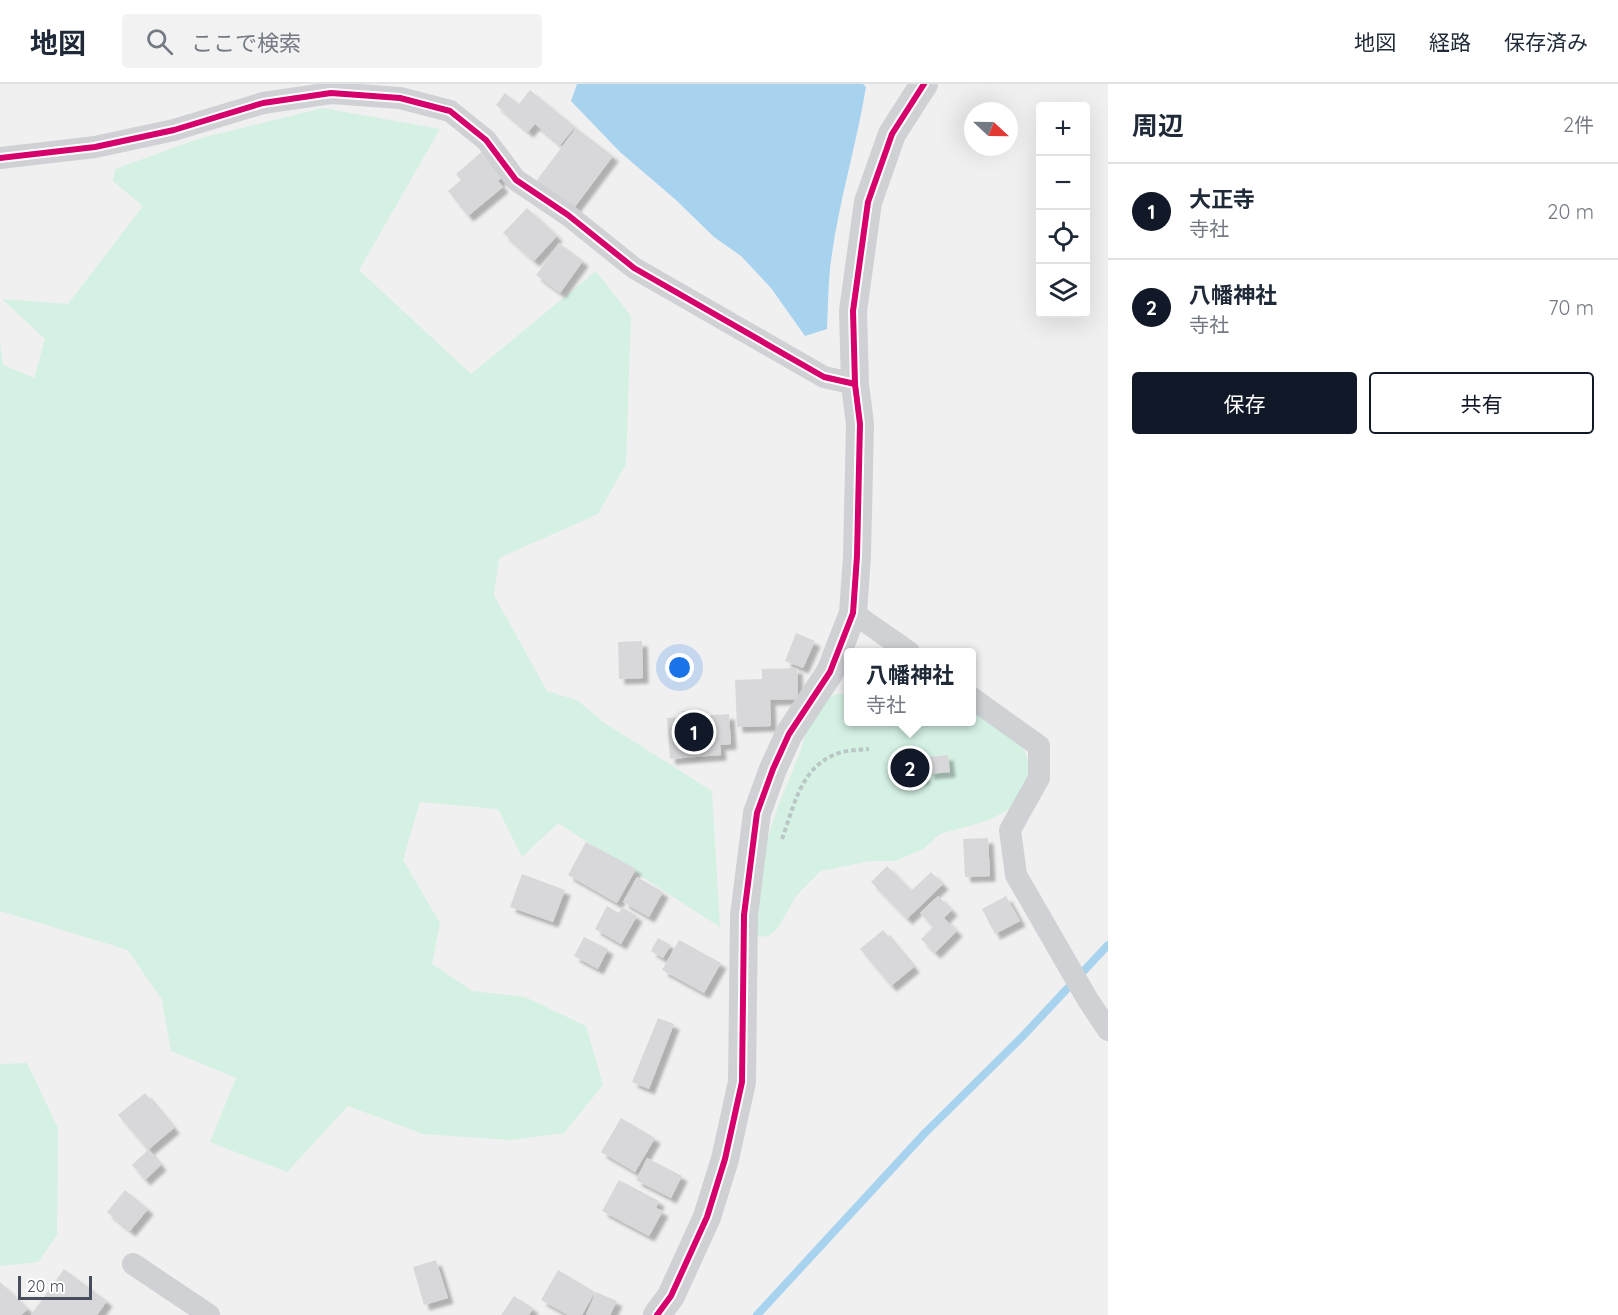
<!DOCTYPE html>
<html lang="ja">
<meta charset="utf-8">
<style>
:root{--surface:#fff;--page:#f2f2f3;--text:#1f2937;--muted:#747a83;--line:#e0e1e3;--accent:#111827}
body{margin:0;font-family:Quicksand,"Noto Sans JP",sans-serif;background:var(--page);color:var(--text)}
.controls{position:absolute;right:18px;top:18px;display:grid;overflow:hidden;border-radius:6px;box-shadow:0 6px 24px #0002}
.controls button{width:54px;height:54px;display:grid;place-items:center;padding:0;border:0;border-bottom:2px solid var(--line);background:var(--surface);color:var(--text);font:30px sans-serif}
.compass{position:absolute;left:964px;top:18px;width:54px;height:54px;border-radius:50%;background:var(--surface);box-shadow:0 6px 24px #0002;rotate:112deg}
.scale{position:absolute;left:18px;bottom:15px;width:74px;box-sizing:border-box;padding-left:6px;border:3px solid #474f5e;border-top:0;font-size:16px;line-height:21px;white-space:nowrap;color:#474f5e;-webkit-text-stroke:4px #fff;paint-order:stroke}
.you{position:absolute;left:680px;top:584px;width:21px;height:21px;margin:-15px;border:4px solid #fff;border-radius:50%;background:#1a73e8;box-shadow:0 0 0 9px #1a73e833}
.badge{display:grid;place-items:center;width:39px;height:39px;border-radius:50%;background:var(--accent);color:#fff;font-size:20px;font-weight:700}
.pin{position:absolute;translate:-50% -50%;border:3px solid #fff;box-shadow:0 2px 6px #0006}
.popup{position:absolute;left:844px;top:564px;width:132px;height:78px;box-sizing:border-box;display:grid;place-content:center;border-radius:6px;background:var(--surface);filter:drop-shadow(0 2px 4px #0005);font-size:20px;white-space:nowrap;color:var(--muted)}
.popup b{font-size:22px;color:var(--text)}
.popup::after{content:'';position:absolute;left:50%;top:100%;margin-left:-12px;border:12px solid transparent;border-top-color:var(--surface)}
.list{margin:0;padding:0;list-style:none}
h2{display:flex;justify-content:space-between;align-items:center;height:78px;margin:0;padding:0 24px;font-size:26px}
h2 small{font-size:20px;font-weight:400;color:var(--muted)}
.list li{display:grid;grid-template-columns:39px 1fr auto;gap:18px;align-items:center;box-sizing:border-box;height:96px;padding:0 24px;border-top:2px solid var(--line)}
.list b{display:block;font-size:22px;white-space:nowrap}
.list p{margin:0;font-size:20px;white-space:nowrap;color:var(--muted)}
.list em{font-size:20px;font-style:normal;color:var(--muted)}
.actions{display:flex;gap:12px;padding:18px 24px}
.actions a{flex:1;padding:14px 0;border:2px solid var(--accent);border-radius:6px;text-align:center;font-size:21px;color:var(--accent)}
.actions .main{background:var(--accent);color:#fff}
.icon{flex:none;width:33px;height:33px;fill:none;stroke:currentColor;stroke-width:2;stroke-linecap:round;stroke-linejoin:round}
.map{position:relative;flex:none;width:1108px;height:1231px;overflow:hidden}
header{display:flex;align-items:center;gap:36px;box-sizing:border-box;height:84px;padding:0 30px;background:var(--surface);border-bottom:2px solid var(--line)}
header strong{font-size:28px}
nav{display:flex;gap:33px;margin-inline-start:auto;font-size:21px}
.search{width:420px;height:54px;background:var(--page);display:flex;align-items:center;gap:15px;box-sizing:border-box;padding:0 21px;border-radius:6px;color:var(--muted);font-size:22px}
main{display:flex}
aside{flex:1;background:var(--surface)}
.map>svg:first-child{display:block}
.green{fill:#d4f1e4}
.water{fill:#a8d3ef}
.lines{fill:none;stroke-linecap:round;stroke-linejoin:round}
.stream{stroke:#a8d3ef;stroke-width:8}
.building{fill:#d8d8db;filter:url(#shadow)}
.path{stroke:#bac6c5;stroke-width:4;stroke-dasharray:4.5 3;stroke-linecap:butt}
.minor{stroke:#cfd1d4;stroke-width:22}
.tertiary{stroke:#cfd1d4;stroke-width:28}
.cycleway-casing{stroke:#fff;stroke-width:10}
.cycleway{stroke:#d6006c;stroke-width:6}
</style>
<header>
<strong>地図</strong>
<div class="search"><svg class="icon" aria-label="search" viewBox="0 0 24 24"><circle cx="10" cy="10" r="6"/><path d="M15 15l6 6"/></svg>ここで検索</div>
<nav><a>地図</a><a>経路</a><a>保存済み</a></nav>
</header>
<main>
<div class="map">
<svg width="1108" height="1231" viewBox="0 0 1108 1231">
<defs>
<filter id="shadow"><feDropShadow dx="5.5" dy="5.5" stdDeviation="1.5" flood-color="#0004"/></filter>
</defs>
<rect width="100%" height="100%" fill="#f1f0f0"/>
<g class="green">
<polygon points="323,24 440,45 359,186 471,290 596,187 631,232 626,380 598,430 499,474 494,511 547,607 577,616 603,638 712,707 720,843 558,739 522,773 498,725 420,718 403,776 440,839 432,880 472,907 525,913 586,942 603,1001 564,1049 511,1056 423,1050 348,1022 287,1088 210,1058 236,994 171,967 162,916 128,866 0,827 0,258 3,281 34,294 45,255 2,215 68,220 143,122 113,97 115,85 201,54"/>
<polygon points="835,610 848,610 848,638 972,638 972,621 1024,663 1031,688 1018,721 987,737 940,750 922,766 895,777 870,777 821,787 797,811 777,845 767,853 757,851 753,812 764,766 777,725 801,666 805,650 825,617"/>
<polygon points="27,979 58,1044 57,1151 38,1178 0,1182 0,980"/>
</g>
<path class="water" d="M577,0H863L866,3C856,64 837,123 830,185C828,205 828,225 827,245L805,252L771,204L741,172L714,153L676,116L620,68L571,17Z"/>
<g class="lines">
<polyline class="stream" points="757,1231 924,1050 1022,953 1108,861"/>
</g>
<g class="building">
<polygon points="530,6 575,43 560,61 535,40 528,48 496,21 505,9 519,20"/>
<polygon points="576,44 613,72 571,128 534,100"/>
<polygon points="485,65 506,90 498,97 503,103 468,132 448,107 461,96 456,90"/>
<polygon points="527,124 557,152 534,177 503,149"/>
<polygon points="559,159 583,177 560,209 536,191"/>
<polygon points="796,549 815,557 803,584 785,577"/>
<polygon points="642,557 643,594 619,595 618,558"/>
<polygon points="797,584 798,615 770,616 771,642 737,643 735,596 762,595 762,585"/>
<polygon points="700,626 701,632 729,630 731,660 720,661 721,671 670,675 667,634 682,633 682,627"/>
<polygon points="921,670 924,695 900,698 897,673"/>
<polygon points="948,671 950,688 929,690 927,673"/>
<polygon points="988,754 990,792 965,793 963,755"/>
<polygon points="586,758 636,785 617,819 568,791"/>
<polygon points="887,782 911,807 931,788 943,800 907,835 871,798"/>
<polygon points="522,790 565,806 553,838 510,823"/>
<polygon points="637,793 663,808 649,833 623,818"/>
<polygon points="938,812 952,826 944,834 957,847 935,869 921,855 933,843 920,829"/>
<polygon points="1006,812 1020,837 995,850 982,825"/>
<polygon points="607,822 619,829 622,823 637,832 621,860 595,845"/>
<polygon points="883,846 914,883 891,902 860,865"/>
<polygon points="584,853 608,865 598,885 574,872"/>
<polygon points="658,854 671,861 663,874 651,867"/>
<polygon points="679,856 721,879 704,909 662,886"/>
<polygon points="658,934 674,940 649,1005 632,998"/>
<polygon points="145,1009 174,1044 148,1066 118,1031"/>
<polygon points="621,1034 655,1054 635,1088 601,1068"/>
<polygon points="148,1066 161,1081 145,1096 132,1081"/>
<polygon points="647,1074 682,1092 671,1114 636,1096"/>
<polygon points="619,1096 659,1117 656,1124 663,1127 649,1152 602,1127"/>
<polygon points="125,1106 148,1125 130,1147 107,1128"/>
<polygon points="436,1176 448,1214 424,1221 413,1183"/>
<polygon points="64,1185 107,1217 97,1231 31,1231"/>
<polygon points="558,1186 595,1208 582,1231 568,1231 541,1216"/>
<polygon points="0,1198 28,1225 21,1231 0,1231"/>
<polygon points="596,1208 617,1217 610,1231 586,1231"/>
<polygon points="514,1212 533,1224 529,1231 501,1231"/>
</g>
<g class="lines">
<path class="path" d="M782,755C794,723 800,684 836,670C846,666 858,666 869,665"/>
<g class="minor">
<polyline points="0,74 95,63 174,46 263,19 331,9 400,14 450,27 486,56 516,96 568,131 634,184 824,293 855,300"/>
<polyline points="853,529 909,568"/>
<polyline points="972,614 1039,662 1039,694 1010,746 1016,791 1088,916 1108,946"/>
<polyline points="133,1180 209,1231"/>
</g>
<polyline class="tertiary" points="657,1231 671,1212 707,1133 725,1075 742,998 744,831 757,729 773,685 789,650 830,588 853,529 857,472 860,340 855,300 853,227 868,118 892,50 924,0"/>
<g class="cycleway-casing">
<g id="cycleway">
<polyline points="0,74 95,63 174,46 263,19 331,9 400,14 450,27 486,56 516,96 568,131 634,184 824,293 855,300"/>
<polyline points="657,1231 671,1212 707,1133 725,1075 742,998 744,831 757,729 773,685 789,650 830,588 853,529 857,472 860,340 855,300 853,227 868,118 892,50 924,0"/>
</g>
</g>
<use href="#cycleway" class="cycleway"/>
</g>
</svg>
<div class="controls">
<button>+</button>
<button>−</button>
<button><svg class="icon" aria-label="locate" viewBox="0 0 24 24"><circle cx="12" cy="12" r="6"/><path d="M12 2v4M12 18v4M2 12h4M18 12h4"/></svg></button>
<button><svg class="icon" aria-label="layers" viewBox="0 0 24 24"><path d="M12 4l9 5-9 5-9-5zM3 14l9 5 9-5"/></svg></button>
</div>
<svg class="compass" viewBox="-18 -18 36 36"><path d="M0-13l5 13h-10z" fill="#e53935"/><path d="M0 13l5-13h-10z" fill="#747a83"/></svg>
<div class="scale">20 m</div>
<div class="you"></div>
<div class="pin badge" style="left:694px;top:648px">1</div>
<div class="pin badge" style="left:910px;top:684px">2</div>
<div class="popup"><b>八幡神社</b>寺社</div>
</div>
<aside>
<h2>周辺<small>2件</small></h2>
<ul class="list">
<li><span class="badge">1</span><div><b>大正寺</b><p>寺社</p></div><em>20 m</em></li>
<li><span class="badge">2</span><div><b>八幡神社</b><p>寺社</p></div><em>70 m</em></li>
</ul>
<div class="actions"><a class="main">保存</a><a>共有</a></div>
</aside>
</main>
